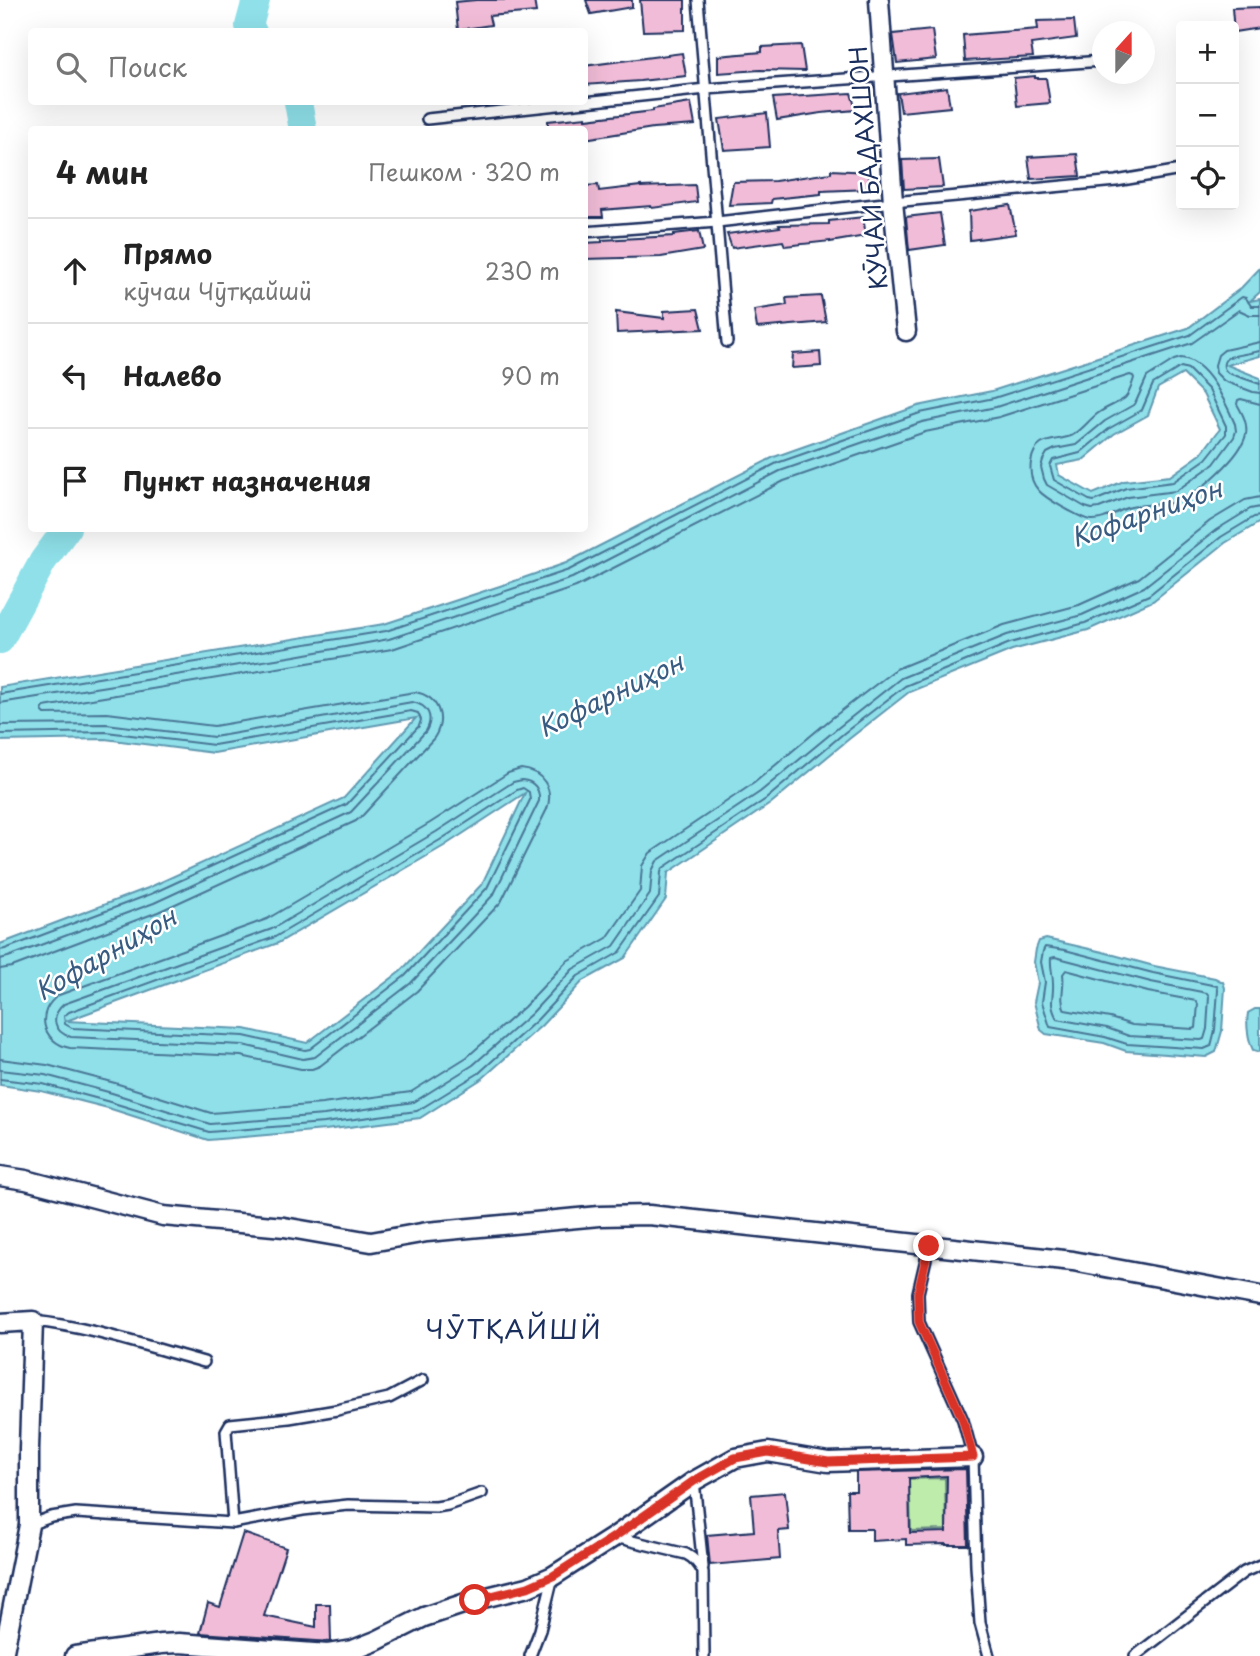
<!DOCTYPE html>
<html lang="ru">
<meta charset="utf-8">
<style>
:root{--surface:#fff;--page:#f6f6f6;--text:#222;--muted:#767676;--line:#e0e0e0}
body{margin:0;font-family:"Playpen Sans",sans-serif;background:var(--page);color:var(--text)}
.controls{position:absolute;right:21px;top:21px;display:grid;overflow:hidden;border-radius:7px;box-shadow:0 7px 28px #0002}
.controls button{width:63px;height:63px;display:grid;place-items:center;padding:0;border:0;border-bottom:2px solid var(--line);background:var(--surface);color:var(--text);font:35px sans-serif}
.compass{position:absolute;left:1092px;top:21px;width:63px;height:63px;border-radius:50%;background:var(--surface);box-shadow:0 7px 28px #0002;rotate:21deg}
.stop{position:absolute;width:21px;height:21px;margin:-16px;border:5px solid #d93025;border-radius:50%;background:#fff}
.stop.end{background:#d93025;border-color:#fff;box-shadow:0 2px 7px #0008}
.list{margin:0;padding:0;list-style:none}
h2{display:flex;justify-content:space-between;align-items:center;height:91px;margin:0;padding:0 28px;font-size:30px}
h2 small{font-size:23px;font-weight:400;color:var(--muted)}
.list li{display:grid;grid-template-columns:46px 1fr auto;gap:21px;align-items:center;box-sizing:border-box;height:105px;padding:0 28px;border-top:2px solid var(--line)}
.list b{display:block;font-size:26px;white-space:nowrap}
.list p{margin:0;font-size:23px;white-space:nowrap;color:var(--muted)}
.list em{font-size:23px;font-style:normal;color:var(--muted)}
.icon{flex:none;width:38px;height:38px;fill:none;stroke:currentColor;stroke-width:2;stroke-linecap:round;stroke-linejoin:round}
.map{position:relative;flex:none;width:1260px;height:1656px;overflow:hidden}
.search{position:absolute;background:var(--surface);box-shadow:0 7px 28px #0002;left:28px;top:28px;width:560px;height:77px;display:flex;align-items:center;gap:18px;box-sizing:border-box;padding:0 24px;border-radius:7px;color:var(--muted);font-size:26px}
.panel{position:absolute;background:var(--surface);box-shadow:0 7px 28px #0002;left:28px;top:126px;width:560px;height:406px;border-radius:7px}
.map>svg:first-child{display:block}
.green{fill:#beecab;stroke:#6c8e84;stroke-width:2}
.water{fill:#8fe0e9;stroke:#6199b1;stroke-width:2;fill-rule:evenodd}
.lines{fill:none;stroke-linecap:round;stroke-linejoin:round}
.shore{stroke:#497696;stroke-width:2}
.river{stroke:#8fe0e9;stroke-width:28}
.building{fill:#f1bcd7;stroke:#1b2f5e;stroke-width:2;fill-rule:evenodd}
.service-casing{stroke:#1b2f5e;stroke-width:14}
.minor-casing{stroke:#1b2f5e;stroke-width:23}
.service{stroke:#fff;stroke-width:9}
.minor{stroke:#fff;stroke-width:18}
.route{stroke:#d93025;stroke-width:9}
.labels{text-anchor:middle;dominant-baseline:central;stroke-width:5;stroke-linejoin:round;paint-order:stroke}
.street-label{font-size:24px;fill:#1b2f5e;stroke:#fff}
.water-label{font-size:26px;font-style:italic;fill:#385b81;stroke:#fff}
.neighbourhood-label{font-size:26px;letter-spacing:2px;fill:#1b2f5e;stroke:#fff}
</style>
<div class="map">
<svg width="1260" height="1656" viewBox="0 0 1260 1656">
<rect width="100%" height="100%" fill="#fff"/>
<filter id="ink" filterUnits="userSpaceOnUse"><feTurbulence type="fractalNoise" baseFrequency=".0143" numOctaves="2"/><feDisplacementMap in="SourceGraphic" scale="14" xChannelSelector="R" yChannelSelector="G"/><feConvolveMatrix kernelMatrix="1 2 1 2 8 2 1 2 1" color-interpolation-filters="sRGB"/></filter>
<g filter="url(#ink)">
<polygon class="green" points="945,1478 946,1530 911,1531 910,1498 900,1497 899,1479"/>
<g class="water">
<path d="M1260,268V292L1250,301L1260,299V356L1227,365L1260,378V522L1225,543L1153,601L1088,630L1012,650L909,692L849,739L770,804L668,873L666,899L625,958L583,981L542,1025L483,1078L420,1118L325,1130L208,1140L108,1108L41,1091L0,1085V944L148,888L344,798L416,718L214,753L105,739L0,741V687L384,624L509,583L566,563L774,457L918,406L992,391L1188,328L1241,288ZM1183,374L1203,394L1220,429L1201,454L1170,476L1124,481L1093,494L1059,475L1057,465L1083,460L1114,434L1148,415L1158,388ZM525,793L482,884L401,971L307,1043L245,1029L66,1021L278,943L444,846Z"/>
<polygon points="1046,939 1103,952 1154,966 1215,978 1223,982 1225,988 1222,1031 1216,1052 1206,1057 1126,1051 1104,1043 1046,1034 1041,1030 1034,1002 1038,983 1034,962 1036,949 1039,941"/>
<path d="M1255,1009H1260V1052L1253,1050C1248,1040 1246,1024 1248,1013Z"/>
</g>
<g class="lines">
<g class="shore">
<polyline points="1260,342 1224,350 1218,355 1215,365 1216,373 1224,381 1253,392 1260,393"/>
<path d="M1260,351L1229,357C1222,361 1222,368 1228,373L1260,384"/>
<path d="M1181,358C1207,360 1226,403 1235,424L1236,431L1234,437L1214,464L1176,491L1128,497L1099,508L1092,509L1085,507L1047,485L1044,479L1041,467L1043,460L1047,453L1055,449L1076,445L1105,421L1135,404L1147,377L1174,360Z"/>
<polygon points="1181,367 1188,369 1209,390 1226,426 1226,434 1206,459 1173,482 1126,488 1094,501 1089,500 1054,480 1050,466 1053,460 1080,453 1110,428 1142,410 1153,384"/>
<polyline points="0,694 386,631 569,570 777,463 920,413 994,398 1190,335 1242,297 1246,298 1251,306 1260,306"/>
<polyline points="0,703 295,656 389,639 572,578 780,471 922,422 996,407 1192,343 1239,310 1250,315 1260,315"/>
<path d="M0,725L106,724L214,737L412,702C428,705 434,717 426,731L351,812L154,903L8,957L0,959"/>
<polyline points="0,734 106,732 214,745 411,711 418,713 421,720 419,726 347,804 151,894 5,949 0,950"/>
<path d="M521,769C543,771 554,789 547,809L501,902L417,991L320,1066L312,1069H301L241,1056L70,1048C41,1042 35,1011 59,995L267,919L430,823L508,773Z"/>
<path d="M522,780C534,781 540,789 539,801L494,894L411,983L315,1057L303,1059L243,1045L71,1037C53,1032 50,1016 64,1004L272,929L436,832L513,782Z"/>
<polygon points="523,788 529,792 530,800 487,888 405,976 310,1049 305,1050 244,1036 72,1028 65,1024 64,1016 69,1012 275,937 440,840 517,790"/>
<polygon points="1045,947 1065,950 1153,973 1217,986 1218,990 1215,1030 1211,1046 1204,1049 1127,1044 1105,1037 1050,1027 1042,1002 1045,982 1041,962 1043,951"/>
<path d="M1055,957L1151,982L1207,993L1209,996L1207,1029L1204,1039L1201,1040L1129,1036L1107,1028L1057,1019C1048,1001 1054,1000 1053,983C1053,974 1050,967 1051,958Z"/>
<path d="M0,969L12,967L158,912L356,821L363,815L434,738C447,718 438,696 415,692L214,726L107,713L45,714L42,711L44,707L392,649L576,587L784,481L925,432L999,417L1130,375L1133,376L1134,378C1132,384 1130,393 1125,398C1117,404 1106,407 1097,414C1089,420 1082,430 1073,435C1057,443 1036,434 1031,462C1027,489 1046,498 1066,509C1074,513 1082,519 1091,520C1105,521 1118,510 1131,507C1147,503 1164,506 1179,501C1199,493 1242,456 1246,434C1248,423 1242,413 1237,404L1238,400L1241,399L1260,404"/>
<path d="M1066,970L1148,992L1196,1001L1198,1004L1196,1028L1193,1029L1132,1025L1110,1018L1065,1010C1059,999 1065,986 1063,974Z"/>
<polyline points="0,1059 47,1065 115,1083 211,1113 322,1104 411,1092 467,1057 524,1007 567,961 607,938 640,891 642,866 650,853 754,783 832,718 896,669 1004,625 1079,605 1139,578 1210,521 1245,500 1260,497"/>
<polyline points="0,1070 45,1075 112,1093 210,1124 324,1115 414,1102 473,1065 531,1014 573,969 614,946 650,894 652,871 657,861 760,792 839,727 901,678 1007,635 1082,615 1144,587 1216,530 1250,509 1260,507"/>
<polyline points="0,1079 43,1084 110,1102 209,1132 324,1123 417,1111 479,1073 537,1020 578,976 620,952 659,897 661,872 663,868 766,799 844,733 905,686 1010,643 1085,623 1149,595 1221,537 1254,517 1260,516"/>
</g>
<g class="river">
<polyline points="253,32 249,26 256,0"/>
<polyline points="298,102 303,130"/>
<polyline points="0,640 43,561 67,528"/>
</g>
</g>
<g class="building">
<polygon points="476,0 534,0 536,12 489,16 491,25 458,30 455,2"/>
<polygon points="586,0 632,0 632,7 591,14"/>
<polygon points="640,0 685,0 685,30 643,31"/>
<polygon points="1260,7 1260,28 1234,32 1232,8"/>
<polygon points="1074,20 1076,38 1031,44 1033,57 965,61 963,35 1038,29 1037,21"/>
<polygon points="932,30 936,59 897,63 893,34"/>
<polygon points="801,45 805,71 760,70 718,73 718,56 762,52 762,47"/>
<polygon points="682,53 686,76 640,81 584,85 584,66"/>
<polygon points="1035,76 1035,78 1046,78 1050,103 1017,106 1014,78"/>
<polygon points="947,87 950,107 901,112 898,93"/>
<polygon points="851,93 856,110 821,113 777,120 773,98"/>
<polygon points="691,103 695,125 653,128 584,139 584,130 548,130 548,121 586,117 586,119 653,111 653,109"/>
<polygon points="767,113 770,147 724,150 719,119"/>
<polygon points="1077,154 1080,176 1031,179 1028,157"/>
<polygon points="939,159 943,187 904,189 902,160"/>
<polygon points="831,170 869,172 870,189 821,191 821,194 772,199 771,203 729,205 733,182 775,181 831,173"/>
<polygon points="598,185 599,191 641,186 641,187 695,185 697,202 652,208 651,206 602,210 603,217 584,217 584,186"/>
<polygon points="1010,205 1016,234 970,240 969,211"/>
<polygon points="940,213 945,245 909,250 906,217"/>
<polygon points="863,217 866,236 830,242 830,241 785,246 783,241 732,248 727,234 780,227 779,225 829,224 829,221"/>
<polygon points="699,231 703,250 661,257 584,259 584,243 602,242 602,240 674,236 674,234"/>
<polygon points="821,296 826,322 757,328 754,310 787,305 786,298"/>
<polygon points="698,309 703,329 617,333 616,312 664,318 664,311"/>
<polygon points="820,352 821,366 792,368 793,354"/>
<path d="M966,1469L968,1545H946V1544L906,1545V1539L872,1541V1529H848L847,1491H856V1472ZM947,1476L946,1532L910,1533L909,1478Z"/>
<polygon points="785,1492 789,1530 778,1531 780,1559 710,1565 707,1535 754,1531 751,1495"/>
<polygon points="243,1533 286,1548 264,1616 316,1627 316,1604 330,1604 331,1642 200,1633 208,1603 220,1607"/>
</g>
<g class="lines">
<g class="service-casing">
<g id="service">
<polyline points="698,0 727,342"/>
<polyline points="427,119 706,89 1102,61"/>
<polyline points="584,232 717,222 893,202 1116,181 1181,170"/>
<polyline points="929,1246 918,1293 919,1322 963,1420 973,1457 976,1566 980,1623 989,1656"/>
<path d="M33,1321C92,1327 148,1347 204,1362"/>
<polyline points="694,1481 703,1567"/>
<polyline points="233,1523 226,1431 230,1424 289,1418 337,1410 389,1398 423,1380"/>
<polyline points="29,1525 51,1517 76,1513 233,1523 303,1510 348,1505 436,1507 448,1505 482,1493"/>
<path d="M615,1537L686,1554C694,1558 699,1564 703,1572L704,1656"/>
<polyline points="530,1656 540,1630 553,1577"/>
<polyline points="1135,1656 1244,1572 1260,1565"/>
</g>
</g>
<g class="minor-casing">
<g id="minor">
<polyline points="879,0 893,202 906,331"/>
<polyline points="0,1176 26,1180 163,1216 284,1227 371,1242 427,1232 599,1216 649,1215 1073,1261 1260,1296"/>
<polyline points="0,1323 33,1321 29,1449 29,1525 3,1656"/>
<polyline points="75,1656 161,1644 179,1643 328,1654 353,1650 376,1641 424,1617 475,1600 528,1587 553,1576 614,1537 694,1481 735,1458 768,1452 828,1462 973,1457"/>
</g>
</g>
<use href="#service" class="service"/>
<use href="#minor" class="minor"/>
</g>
</g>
<g class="lines" filter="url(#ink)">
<polyline class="route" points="475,1600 528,1587 553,1576 614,1537 694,1481 735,1458 768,1452 828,1462 973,1457 963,1420 919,1322 918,1293 929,1246"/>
</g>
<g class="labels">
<g class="street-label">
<text transform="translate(867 168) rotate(-95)">КӮЧАИ БАДАХШОН</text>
</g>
<g class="water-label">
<text transform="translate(1146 512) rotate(-19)">Кофарниҳон</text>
<text transform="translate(610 694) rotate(-26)">Кофарниҳон</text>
<text transform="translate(105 953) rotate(-30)">Кофарниҳон</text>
</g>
<g class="neighbourhood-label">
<text x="514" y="1328">ЧӮТҚАЙШӢ</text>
</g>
</g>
</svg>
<div class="controls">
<button>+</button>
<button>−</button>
<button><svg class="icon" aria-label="locate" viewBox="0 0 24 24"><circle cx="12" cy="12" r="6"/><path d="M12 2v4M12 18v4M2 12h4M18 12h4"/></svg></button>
</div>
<svg class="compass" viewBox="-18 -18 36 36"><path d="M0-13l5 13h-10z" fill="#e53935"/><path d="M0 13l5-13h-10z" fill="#767676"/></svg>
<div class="stop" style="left:475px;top:1600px"></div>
<div class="stop end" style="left:929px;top:1246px"></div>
<div class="search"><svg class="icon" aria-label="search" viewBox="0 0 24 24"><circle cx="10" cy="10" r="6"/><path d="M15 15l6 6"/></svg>Поиск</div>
<section class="panel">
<h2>4 мин<small>Пешком · 320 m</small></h2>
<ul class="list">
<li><svg class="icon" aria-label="ahead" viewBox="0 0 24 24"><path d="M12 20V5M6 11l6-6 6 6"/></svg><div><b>Прямо</b><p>кӯчаи Чӯтқайшӣ</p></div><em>230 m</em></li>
<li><svg class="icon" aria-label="left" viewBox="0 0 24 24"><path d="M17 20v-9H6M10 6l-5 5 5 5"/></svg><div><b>Налево</b></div><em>90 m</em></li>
<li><svg class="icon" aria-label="arrive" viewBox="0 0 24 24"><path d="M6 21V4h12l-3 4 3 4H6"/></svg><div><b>Пункт назначения</b></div></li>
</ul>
</section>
</div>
